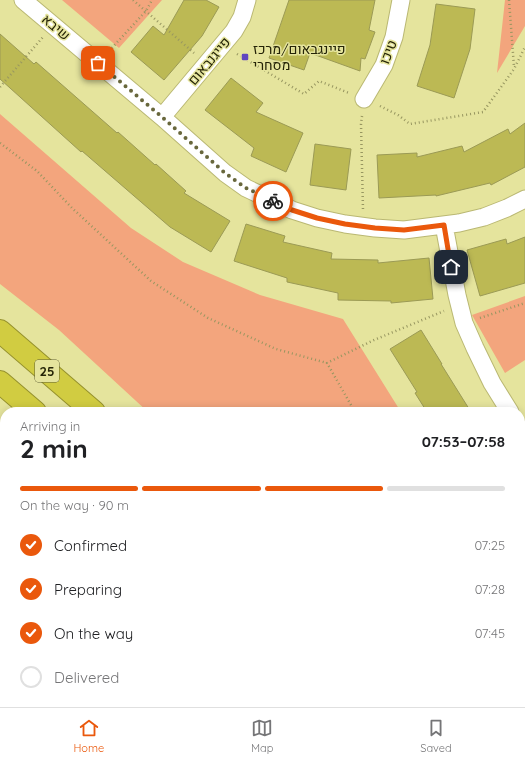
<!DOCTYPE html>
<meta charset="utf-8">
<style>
body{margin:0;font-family:Quicksand,Heebo,sans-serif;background:#f2f2f2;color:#202124;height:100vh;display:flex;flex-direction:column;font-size:15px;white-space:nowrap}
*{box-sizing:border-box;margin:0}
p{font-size:13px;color:#757577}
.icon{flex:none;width:22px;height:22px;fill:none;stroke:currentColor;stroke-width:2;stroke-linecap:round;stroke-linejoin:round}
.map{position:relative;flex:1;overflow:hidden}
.sheet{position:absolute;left:0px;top:407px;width:525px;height:300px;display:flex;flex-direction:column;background:#fff;border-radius:16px 16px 0 0;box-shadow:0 2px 10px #0003}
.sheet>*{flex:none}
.pin{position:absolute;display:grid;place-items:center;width:34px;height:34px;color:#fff;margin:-17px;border-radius:8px;box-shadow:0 2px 6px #0006}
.courier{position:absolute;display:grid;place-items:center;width:40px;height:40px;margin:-20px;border:3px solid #ea580c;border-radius:50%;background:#fff;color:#222;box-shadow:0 1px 5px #0007}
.overview em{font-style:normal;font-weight:800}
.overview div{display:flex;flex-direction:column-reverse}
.overview{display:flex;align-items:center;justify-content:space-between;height:68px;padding:0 20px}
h1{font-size:26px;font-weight:800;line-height:30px}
.bar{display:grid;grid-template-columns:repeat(4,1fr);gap:6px 4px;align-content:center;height:48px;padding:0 20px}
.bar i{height:5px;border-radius:3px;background:#e0e0e0}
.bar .on{background:#ea580c}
.bar p{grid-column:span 4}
ol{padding:0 20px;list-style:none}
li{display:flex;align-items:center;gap:12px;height:44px}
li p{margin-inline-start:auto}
li .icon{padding:4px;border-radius:50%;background:#ea580c;color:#fff;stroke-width:4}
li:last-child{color:#757577}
li i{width:22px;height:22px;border:2px solid #e0e0e0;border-radius:50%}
.menu{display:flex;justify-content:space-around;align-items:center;height:56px;border-top:1px solid #e0e0e0;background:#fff;font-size:11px;color:#757577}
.menu a{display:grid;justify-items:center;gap:2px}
.menu .on{color:#ea580c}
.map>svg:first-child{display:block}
</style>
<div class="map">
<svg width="525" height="707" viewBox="0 0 525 707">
<rect width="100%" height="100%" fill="#e5e49d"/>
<!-- green -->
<path fill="#f3a57d" d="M 62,0 L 162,0 L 119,48 Z
M 505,0 L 525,0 L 525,26 L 497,73 Z
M 0,114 L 131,228 L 183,262 L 260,295 L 343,319 L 401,412 L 148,412 L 59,330 L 0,284 Z
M 525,296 L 525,360 L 505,373 L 472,315 Z
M 0,453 L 5,457 L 5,546 L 0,541 Z
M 520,605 L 525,613 L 525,707 L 421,707 L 417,702 L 520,702 Z
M 183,702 L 247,702 L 251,707 L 189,707 Z"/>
<!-- building -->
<path fill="#bcb954" stroke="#9b9a55" d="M 184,0 L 206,0 L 219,7 L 202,36 L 164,80 L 131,52 L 153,26 L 164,35 Z
M 289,0 L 375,0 L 369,30 L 375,32 L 365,59 L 361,58 L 360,71 L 310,53 L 304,70 L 269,58 Z
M 436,4 L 475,9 L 470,49 L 454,98 L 417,86 L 430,45 Z
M 0,34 L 34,64 L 36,62 L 117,133 L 118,132 L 155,165 L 156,164 L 186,191 L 184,193 L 230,221 L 211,252 L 170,227 L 82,151 L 81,152 L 0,79 Z
M 231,78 L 263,103 L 256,112 L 303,133 L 286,172 L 251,156 L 254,148 L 205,110 Z
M 525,123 L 525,167 L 491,185 L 490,183 L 436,196 L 436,195 L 379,198 L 377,155 L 417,153 L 417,157 L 462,146 L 464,152 L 508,129 L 510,134 Z
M 315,144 L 351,149 L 346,190 L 310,185 Z
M 246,224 L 285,236 L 283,242 L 332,253 L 331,259 L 378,260 L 378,263 L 429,258 L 433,299 L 391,303 L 391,301 L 338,300 L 338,293 L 287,282 L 287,278 L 234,261 Z
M 525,237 L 525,283 L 480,296 L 467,250 L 506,239 L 507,244 Z
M 421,330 L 442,364 L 441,364 L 471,412 L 427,412 L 415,393 L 417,392 L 390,349 Z"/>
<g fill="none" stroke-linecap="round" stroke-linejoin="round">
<!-- minor casing -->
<g stroke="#bab873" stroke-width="19">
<path id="minor" d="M 23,0 L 162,117 L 225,173 L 246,188 L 292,210 L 317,218 L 345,224 L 375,228 L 404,230 L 459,223 L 484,217 L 507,208 L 525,199
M 364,99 L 384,65 L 394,37 L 401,0
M 162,117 L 234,31 L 242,17 L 247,0
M 444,225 L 457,295 L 464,323 L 475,348 L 492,383 L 510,412
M 520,428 L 525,436
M 80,707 L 84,702"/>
</g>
<!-- highway casing -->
<g stroke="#95912d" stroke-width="24">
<path id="highway" d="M 0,331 L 94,412
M 0,382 L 35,412
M 311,702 L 315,707
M 374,702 L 378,707"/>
</g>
<!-- path -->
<path stroke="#979660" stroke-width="2.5" stroke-dasharray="1 3" stroke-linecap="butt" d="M 133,0 L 194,53
M 509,0 L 514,67
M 109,51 L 146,11 L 152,0
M 237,54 L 304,94 L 319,81 L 349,93
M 0,87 L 43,37
M 380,106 L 398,115 L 410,124 L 483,112 L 514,69 L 525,47
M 362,116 L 361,124 L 363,210
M 0,143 L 37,171 L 72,208 L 151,281 L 208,318 L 276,349 L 327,363
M 480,318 L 525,303
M 355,412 L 327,363 L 374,340 L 444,311
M 468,702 L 468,707"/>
<!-- minor -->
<use href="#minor" stroke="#fff" stroke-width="17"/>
<!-- highway -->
<use href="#highway" stroke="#d1cc41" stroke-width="22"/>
</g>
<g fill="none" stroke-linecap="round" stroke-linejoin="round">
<!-- done -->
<path stroke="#68673c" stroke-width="4" stroke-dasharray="0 7.2" d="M 98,63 L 162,117 L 225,173 L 246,188 L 273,201"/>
<!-- route -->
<path stroke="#ea580c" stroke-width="5" d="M 273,201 L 292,210 L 317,218 L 345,224 L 375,228 L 404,230 L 444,225 L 451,267"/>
</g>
<!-- markers -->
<rect fill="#6046bf" stroke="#e5e49d" stroke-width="1.5" x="241" y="53" width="8" height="8" rx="2"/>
<g text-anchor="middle" stroke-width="3" stroke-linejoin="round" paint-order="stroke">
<!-- shield labels -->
<rect fill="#e5e49d" stroke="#5f5e34" stroke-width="1" x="35" y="360" width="24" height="22" rx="3"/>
<g font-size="13" font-weight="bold" fill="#252407">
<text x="47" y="376">25</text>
</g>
<!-- street labels -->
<g font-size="14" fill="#252407" stroke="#e5e49d">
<text transform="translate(56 27) rotate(40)" y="5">שיבא</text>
<text transform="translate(388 52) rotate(-69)" y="5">טיכו</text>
<text transform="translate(209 61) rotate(-50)" y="5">פייגנבאום</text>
</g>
<!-- poi labels -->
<g font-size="14" fill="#252407" stroke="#e5e49d" text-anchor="start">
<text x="253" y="54">פיינגבאום/מרכז<tspan x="253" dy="16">מסחרי</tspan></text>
</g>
</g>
</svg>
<div class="pin" style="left:98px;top:63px;background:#ea580c"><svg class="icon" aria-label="bag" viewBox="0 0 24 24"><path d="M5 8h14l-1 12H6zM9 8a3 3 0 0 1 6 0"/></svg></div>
<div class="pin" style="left:451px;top:267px;background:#1f2937"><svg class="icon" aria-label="home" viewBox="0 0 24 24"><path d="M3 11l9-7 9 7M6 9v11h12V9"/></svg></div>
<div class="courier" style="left:273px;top:201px"><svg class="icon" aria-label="bike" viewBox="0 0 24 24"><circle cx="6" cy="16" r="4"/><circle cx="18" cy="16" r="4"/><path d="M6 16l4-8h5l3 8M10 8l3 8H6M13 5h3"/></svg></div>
<section class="sheet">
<div class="overview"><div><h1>2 min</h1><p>Arriving in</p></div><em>07:53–07:58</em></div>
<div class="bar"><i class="on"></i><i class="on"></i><i class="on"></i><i></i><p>On the way · 90 m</p></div>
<ol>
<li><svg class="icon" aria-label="check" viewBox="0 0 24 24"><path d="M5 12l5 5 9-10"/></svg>Confirmed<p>07:25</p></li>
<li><svg class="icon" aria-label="check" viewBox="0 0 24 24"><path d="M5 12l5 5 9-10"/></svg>Preparing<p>07:28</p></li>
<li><svg class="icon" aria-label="check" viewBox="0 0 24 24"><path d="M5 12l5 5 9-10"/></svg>On the way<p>07:45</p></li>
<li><i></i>Delivered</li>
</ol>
</section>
</div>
<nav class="menu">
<a class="on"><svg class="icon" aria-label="home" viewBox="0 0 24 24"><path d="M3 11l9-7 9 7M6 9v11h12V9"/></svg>Home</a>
<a><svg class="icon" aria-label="map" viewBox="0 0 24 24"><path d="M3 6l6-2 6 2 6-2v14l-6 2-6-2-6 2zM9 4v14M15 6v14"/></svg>Map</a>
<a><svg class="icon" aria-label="saved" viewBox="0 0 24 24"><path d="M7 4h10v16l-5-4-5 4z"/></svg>Saved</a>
</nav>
